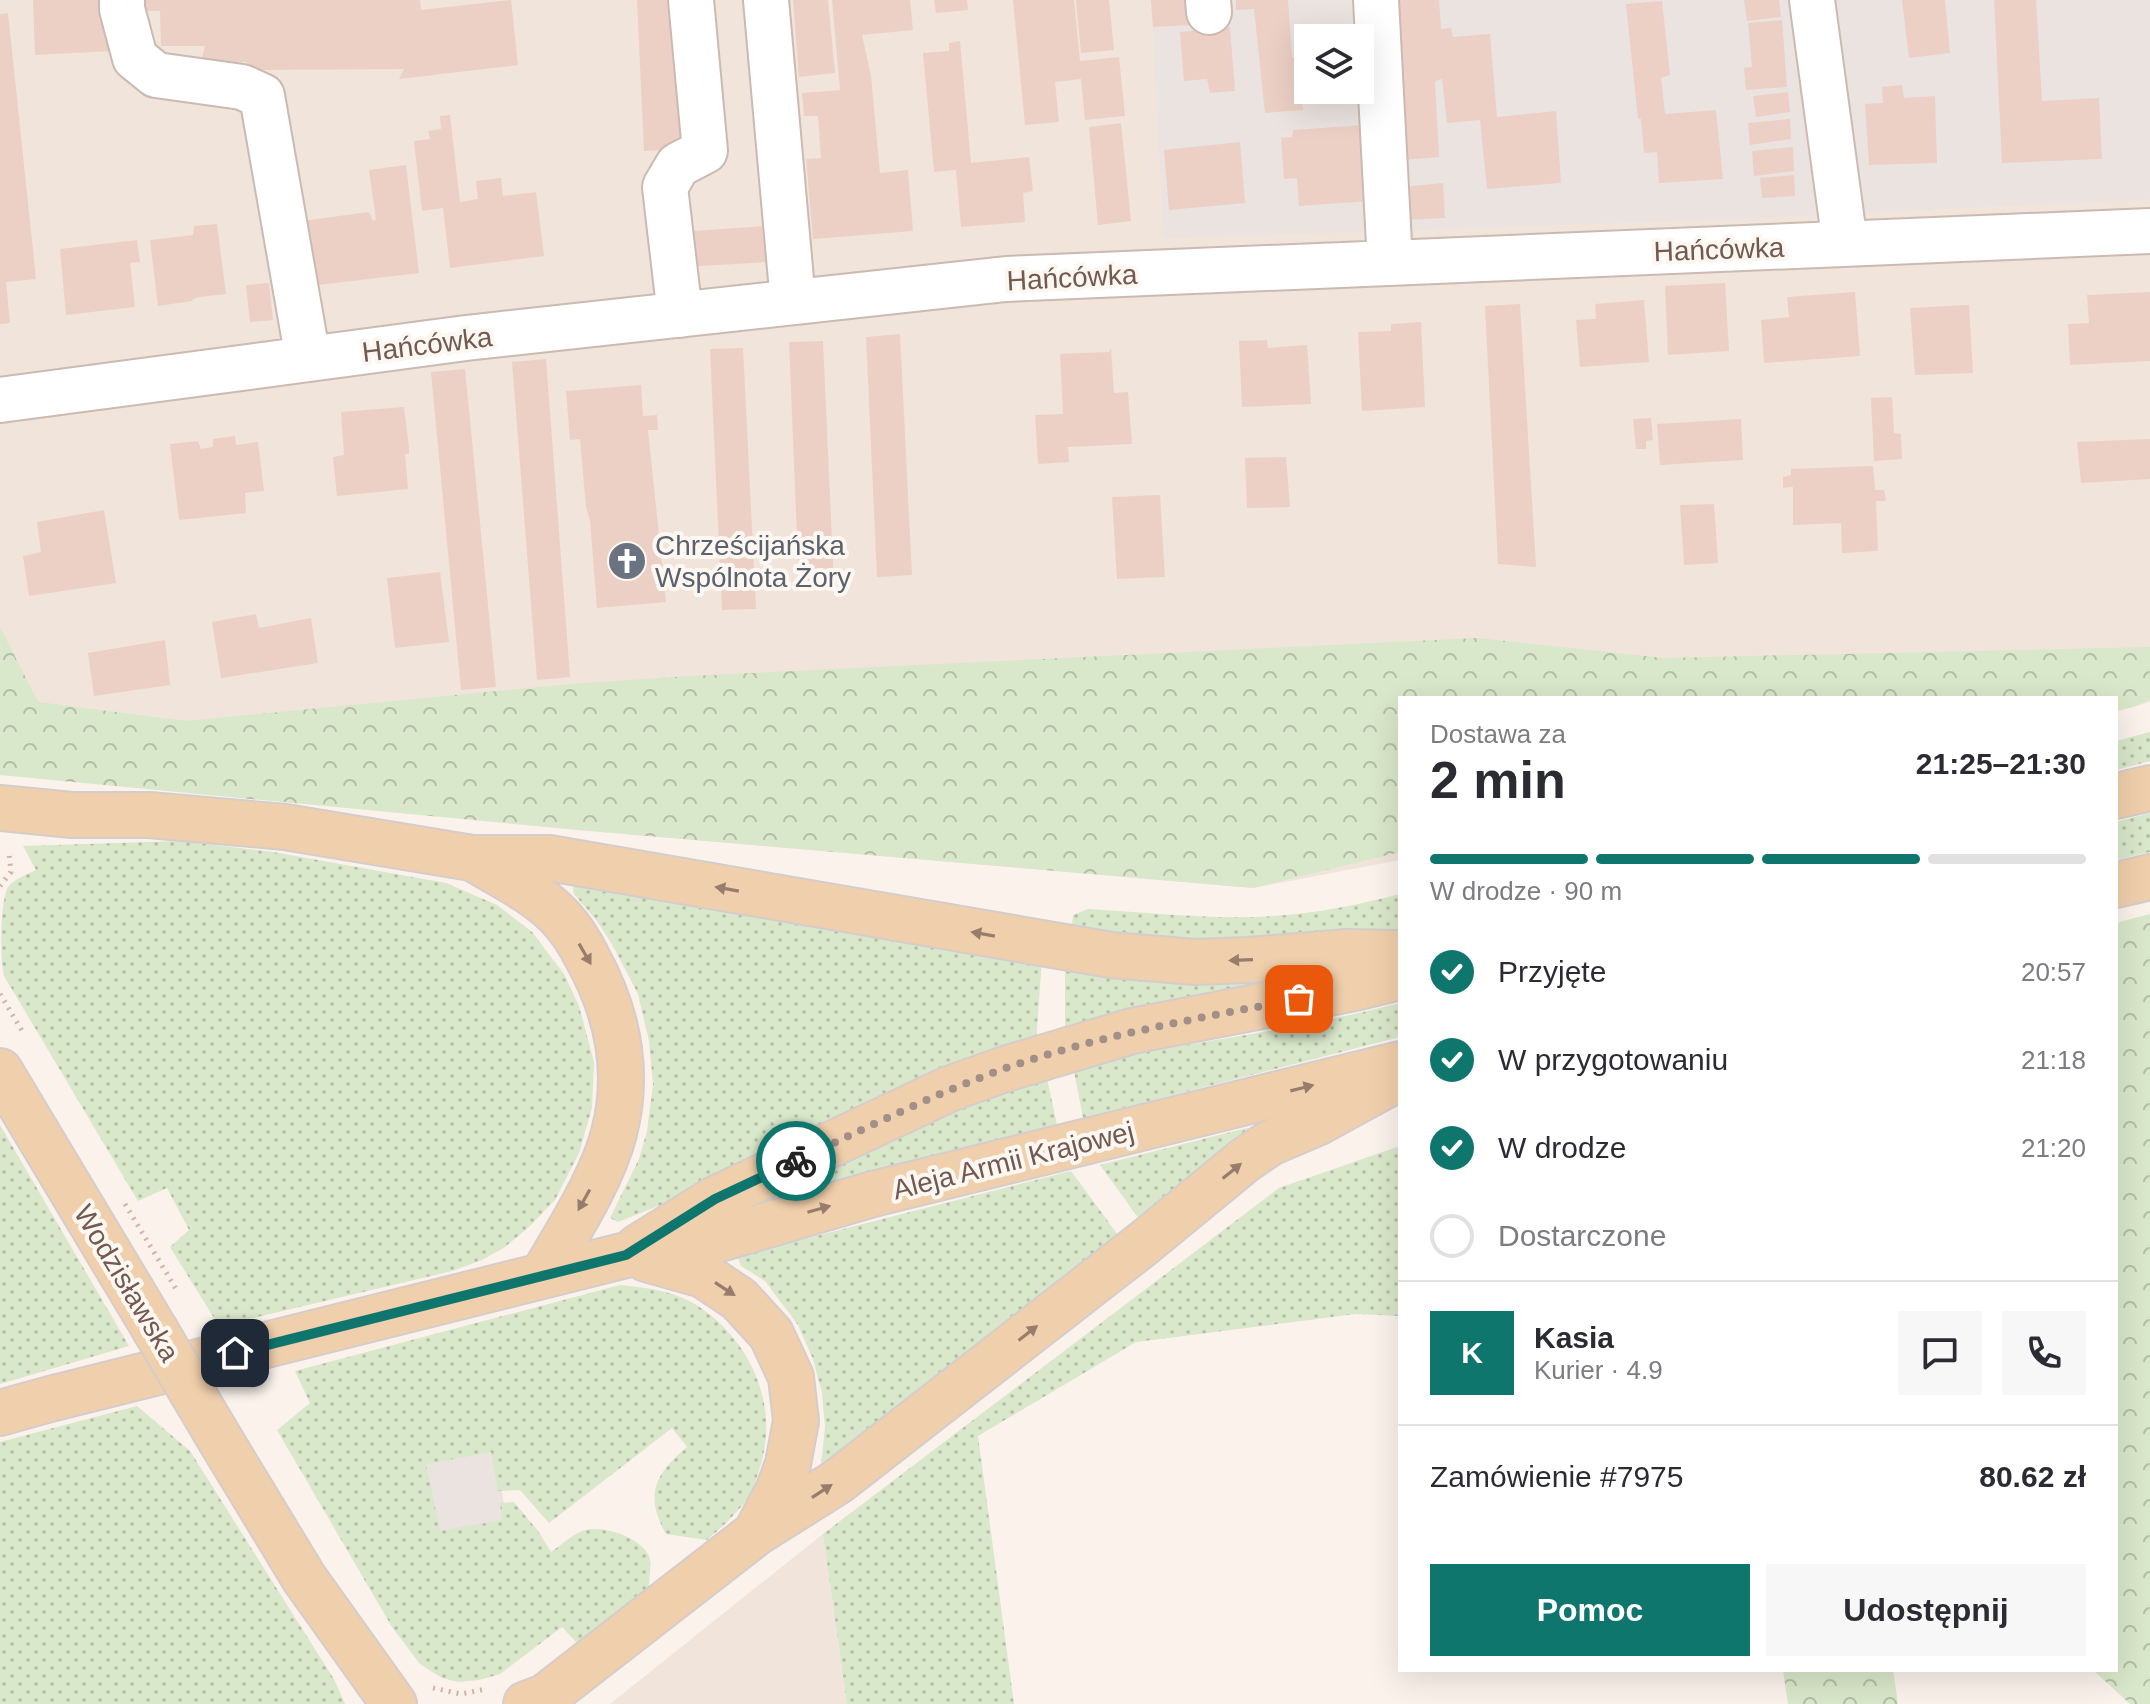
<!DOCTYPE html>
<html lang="pl">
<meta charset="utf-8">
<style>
body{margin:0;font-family:Arial,sans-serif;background:#f7f7f7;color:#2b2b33;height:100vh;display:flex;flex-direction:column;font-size:30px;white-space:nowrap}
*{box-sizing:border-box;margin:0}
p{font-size:26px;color:#7c7c81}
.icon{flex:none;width:44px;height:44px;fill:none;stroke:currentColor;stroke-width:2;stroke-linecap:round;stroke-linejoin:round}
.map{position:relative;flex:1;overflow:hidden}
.panel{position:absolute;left:1398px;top:696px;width:720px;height:976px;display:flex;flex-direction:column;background:#fff;border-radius:0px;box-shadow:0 8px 32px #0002}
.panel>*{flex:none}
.tools{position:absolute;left:1294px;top:24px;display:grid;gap:16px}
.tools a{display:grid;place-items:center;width:80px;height:80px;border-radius:0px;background:#fff;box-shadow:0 8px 32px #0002;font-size:40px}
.pin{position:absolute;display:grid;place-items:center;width:68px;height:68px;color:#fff;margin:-34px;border-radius:16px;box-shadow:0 4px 12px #0006}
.courier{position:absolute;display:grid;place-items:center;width:80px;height:80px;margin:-40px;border:6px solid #0f766e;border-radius:50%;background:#fff;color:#222;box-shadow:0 2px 10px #0007}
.overview em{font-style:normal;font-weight:600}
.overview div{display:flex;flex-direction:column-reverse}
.overview{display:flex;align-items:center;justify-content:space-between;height:136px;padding:0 32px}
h1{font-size:52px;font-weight:600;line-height:60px}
.bar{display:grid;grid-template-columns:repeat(4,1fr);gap:12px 8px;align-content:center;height:96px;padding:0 32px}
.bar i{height:10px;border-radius:6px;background:#e1e1e2}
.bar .on{background:#0f766e}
.bar p{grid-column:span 4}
.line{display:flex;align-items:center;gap:20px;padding:0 32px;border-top:2px solid #e1e1e2}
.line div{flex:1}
.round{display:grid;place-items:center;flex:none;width:84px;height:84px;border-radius:0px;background:#f7f7f7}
ol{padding:0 32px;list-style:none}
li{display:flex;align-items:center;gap:24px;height:88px}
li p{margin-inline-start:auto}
li .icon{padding:8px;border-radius:50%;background:#0f766e;color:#fff;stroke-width:4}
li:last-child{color:#7c7c81}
li i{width:44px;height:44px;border:4px solid #e1e1e2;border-radius:50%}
.primary-button{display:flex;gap:16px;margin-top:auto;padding:16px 32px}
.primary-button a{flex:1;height:92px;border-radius:0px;background:#0f766e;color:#fff;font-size:32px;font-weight:600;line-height:92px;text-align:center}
.primary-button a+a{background:#f7f7f7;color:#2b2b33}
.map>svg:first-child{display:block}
</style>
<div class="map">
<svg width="2150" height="1704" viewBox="0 0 2150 1704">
<defs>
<pattern id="grass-dots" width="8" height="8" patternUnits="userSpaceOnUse" patternTransform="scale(2)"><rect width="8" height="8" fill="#d9e7ca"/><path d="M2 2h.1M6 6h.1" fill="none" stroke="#b4bea6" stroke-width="1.8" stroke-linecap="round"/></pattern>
<pattern id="forest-crowns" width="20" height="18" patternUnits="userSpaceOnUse" patternTransform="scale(2)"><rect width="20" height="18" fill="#d9e7ca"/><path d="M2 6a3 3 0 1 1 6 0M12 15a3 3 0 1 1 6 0" fill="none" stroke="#b4bea6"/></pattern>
</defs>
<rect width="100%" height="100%" fill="#faf2eb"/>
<!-- residential -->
<path fill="#f1e4da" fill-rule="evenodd" d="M 0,0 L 2150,0 L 2150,702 L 2116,712 L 2116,698 L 1400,698 L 1400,860 L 1253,888 L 567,829 L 95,775 L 0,772 ZM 1308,38 L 1360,38 L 1360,90 L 1308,90 Z
M 823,1534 L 847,1704 L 610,1704 Z"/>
<!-- industrial -->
<path fill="#eae3e0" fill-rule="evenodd" d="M 1151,0 L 2150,0 L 2150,199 L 1736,219 L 1164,238 ZM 1308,38 L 1360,38 L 1360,90 L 1308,90 Z
M 495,1447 L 507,1524 L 436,1536 L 421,1461 Z"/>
<!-- grass -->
<path fill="url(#grass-dots)" d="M 2150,732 L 2150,761 L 2116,770 L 2116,741 Z
M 2150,813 L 2150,852 L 2116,860 L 2116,822 Z
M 180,841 L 273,852 L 446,883 L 497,905 L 532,932 L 564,974 L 579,1006 L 594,1062 L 592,1108 L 579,1153 L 555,1200 L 529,1227 L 505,1247 L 482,1260 L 452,1271 L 219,1326 L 170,1247 L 189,1230 L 167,1188 L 138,1201 L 4,976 C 0,958 0,902 8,887 C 14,879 28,874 36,870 L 23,846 Z
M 572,880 L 1042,959 L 1036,1042 L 796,1143 L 668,1202 L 618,1222 L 610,1218 L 639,1159 L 647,1131 L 653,1084 L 649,1041 L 638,994 L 613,946 L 597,921 L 574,894 Z
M 1400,894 L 1400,929 L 1326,943 L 1249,947 L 1071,936 L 1073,915 L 1088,909 C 1157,913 1228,922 1297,914 C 1332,910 1366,903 1400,894 Z
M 1065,962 L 1246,977 L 1247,987 L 1065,1033 Z
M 1400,1003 L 1400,1037 L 1083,1118 L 1073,1066 C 1182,1043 1292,1031 1400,1003 Z
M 1046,1074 L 1057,1125 L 809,1189 L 706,1234 L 704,1225 L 919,1124 Z
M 0,1125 L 129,1346 L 0,1384 Z
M 1247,1128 L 1253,1130 L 1142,1223 L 1100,1165 Z
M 1400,1146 L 1400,1316 L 1356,1314 L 1136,1342 L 978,1436 L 1014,1704 L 847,1704 L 823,1534 L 1279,1188 Z
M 1071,1171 L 1121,1239 L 827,1470 L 821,1465 L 825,1427 L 822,1393 L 813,1359 L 798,1325 L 765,1281 L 741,1266 L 737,1256 Z
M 620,1285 C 648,1288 677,1291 701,1308 C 754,1345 781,1411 758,1473 C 756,1481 753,1489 749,1496 C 738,1513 723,1526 707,1540 L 666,1534 C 644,1495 655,1474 687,1447 L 672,1428 L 549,1523 L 520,1490 L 498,1491 L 491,1452 L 426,1464 L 440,1531 L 502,1520 L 500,1503 L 514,1502 L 538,1531 L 551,1552 C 560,1546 572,1535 582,1531 C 602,1524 640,1537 649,1556 C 652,1565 649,1578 649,1588 L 577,1643 L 562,1627 L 500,1674 L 479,1680 L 458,1682 L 442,1678 L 420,1664 L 392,1627 L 277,1430 L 310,1403 L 295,1371 Z
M 137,1406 L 190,1451 L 335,1681 L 345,1704 L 0,1704 L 0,1442 Z"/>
<!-- forest -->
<path fill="url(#forest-crowns)" d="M 0,627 L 38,702 L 186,721 L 571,684 L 689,676 L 1477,638 L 1664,658 L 2150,647 L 2150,700 L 2132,707 L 2116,710 L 2116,698 L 1400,698 L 1400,852 L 1253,888 L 567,829 L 0,775 Z
M 2150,914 L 2150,1704 L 2130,1704 L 2093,1670 L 2116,1670 L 2116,923 Z
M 1783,1670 L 1893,1670 L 1898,1704 L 1788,1704 Z"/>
<!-- building -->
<path fill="#ecd0c5" d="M 33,0 L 111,0 L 113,51 L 35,55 Z
M 145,0 L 420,0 L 421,10 L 511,0 L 518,65 L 399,79 L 404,69 L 247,70 L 247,62 L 201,62 L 205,46 L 161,46 L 160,11 L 145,11 Z
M 637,0 L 674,0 L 681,149 L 644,151 Z
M 793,0 L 828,0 L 835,73 L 799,77 Z
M 832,0 L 910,0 L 913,30 L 862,35 L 871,76 L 880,173 L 908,170 L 913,231 L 813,239 L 806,159 L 821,158 L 818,116 L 804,116 L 802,93 L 840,90 Z
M 934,0 L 967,0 L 968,10 L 936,13 Z
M 1013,0 L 1074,0 L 1080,61 L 1119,57 L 1125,116 L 1085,120 L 1081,79 L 1055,82 L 1059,122 L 1025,125 Z
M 1076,0 L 1109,0 L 1114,50 L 1081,53 Z
M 1151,0 L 1190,0 L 1192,25 L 1153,27 Z
M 1236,0 L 1288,0 L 1292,58 L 1298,58 L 1303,110 L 1265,113 L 1254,9 L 1236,10 Z
M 1395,0 L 1439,0 L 1441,29 L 1451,28 L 1453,37 L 1490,34 L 1497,117 L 1556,111 L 1561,183 L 1487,189 L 1480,120 L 1447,123 L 1442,79 L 1435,81 L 1439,157 L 1405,160 Z
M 1744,0 L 1779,0 L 1781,17 L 1747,21 Z
M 1902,0 L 1945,0 L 1950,53 L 1909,58 Z
M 1994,0 L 2036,0 L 2042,101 L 2099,98 L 2102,159 L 2002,163 Z
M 1662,1 L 1670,75 L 1661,78 L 1665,114 L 1716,110 L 1723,179 L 1659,183 L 1657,152 L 1644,153 L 1641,119 L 1638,119 L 1626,4 Z
M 8,13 L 36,279 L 6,282 L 10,323 L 0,324 L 0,14 Z
M 1782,20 L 1787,87 L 1746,90 L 1744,68 L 1752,67 L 1748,23 Z
M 1230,27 L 1235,91 L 1210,93 L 1207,79 L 1184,81 L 1180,32 Z
M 960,41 L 971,163 L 1029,157 L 1033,191 L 1023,193 L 1025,222 L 961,227 L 956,170 L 934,172 L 923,53 L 949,51 L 949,43 Z
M 1902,85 L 1904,98 L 1935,96 L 1937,163 L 1869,165 L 1865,104 L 1883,103 L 1882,87 Z
M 1788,92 L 1790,112 L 1756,117 L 1753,96 Z
M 450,115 L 460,202 L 478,199 L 476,181 L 501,178 L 503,196 L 536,192 L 544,256 L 450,268 L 443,208 L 422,211 L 414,141 L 430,139 L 428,131 L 441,129 L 440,116 Z
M 1790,119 L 1791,139 L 1750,145 L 1748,123 Z
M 1121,123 L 1131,221 L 1098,225 L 1089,127 Z
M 1364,125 L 1370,201 L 1299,206 L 1297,178 L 1284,179 L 1281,138 L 1292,137 L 1293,130 Z
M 1240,142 L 1245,203 L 1169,210 L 1164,150 Z
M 1793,147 L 1794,171 L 1754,176 L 1752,151 Z
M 406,165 L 419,273 L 310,286 L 302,221 L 369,212 L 373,221 L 376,220 L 369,170 Z
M 1794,175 L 1795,196 L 1762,198 L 1760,178 Z
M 1443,183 L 1445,218 L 1403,220 L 1402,187 Z
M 217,224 L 226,294 L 199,297 L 193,299 L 192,301 L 158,306 L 150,240 L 193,235 L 194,226 Z
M 764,226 L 767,262 L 684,267 L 681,232 Z
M 137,240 L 140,262 L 130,263 L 135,307 L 66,315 L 60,249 Z
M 269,283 L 273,320 L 250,322 L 246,285 Z
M 1725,283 L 1729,351 L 1668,355 L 1665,286 Z
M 1855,292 L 1860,356 L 1764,363 L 1761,320 L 1789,317 L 1787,297 Z
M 2150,292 L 2150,361 L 2070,365 L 2068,324 L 2089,323 L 2087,295 Z
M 1644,300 L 1649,362 L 1580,367 L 1576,320 L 1596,319 L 1595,304 Z
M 1520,304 L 1536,567 L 1498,564 L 1485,306 Z
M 1969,305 L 1973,373 L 1915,375 L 1910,308 Z
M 1421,322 L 1425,407 L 1362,411 L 1358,332 L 1391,331 L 1391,324 Z
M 900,334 L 912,575 L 877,577 L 866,337 Z
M 1267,340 L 1268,348 L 1307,345 L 1311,404 L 1242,407 L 1239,341 Z
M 823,341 L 834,584 L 799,585 L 789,342 Z
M 743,348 L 756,609 L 722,610 L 710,349 Z
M 1111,348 L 1114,393 L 1128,392 L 1132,444 L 1068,447 L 1069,462 L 1038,464 L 1035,415 L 1063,414 L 1060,354 L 1109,352 Z
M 546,359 L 570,677 L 537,680 L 512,362 Z
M 465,369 L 496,687 L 461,690 L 431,372 Z
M 641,385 L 643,416 L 657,415 L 658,430 L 648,430 L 666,602 L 597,608 L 590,520 L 586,507 L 580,439 L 570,440 L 566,391 Z
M 1892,397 L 1894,433 L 1901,434 L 1902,459 L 1874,461 L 1871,398 Z
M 404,407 L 409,447 L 409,454 L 405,454 L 408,489 L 337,496 L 333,457 L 344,455 L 341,412 Z
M 1651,418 L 1653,440 L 1646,441 L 1646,449 L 1636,449 L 1633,419 Z
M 1741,419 L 1743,460 L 1660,465 L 1657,424 Z
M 235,436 L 236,445 L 258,442 L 264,491 L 245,493 L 246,513 L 179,520 L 170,444 L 198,441 L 201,449 L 213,447 L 213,439 Z
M 2150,439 L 2150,479 L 2081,483 L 2077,442 Z
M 1286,457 L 1290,507 L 1247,508 L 1245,458 Z
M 1873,466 L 1875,490 L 1884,490 L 1886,501 L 1876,501 L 1878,551 L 1842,553 L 1841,523 L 1793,525 L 1793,487 L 1783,488 L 1783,477 L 1791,475 L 1791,469 Z
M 1160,495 L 1165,577 L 1117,579 L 1112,497 Z
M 1714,504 L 1718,563 L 1684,565 L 1680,505 Z
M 104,510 L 116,583 L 29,596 L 23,556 L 41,552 L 37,522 Z
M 440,572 L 449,642 L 395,648 L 387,578 Z
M 256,614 L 259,628 L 311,618 L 318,663 L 221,678 L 212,622 Z
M 165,640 L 170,685 L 94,696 L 88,653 Z"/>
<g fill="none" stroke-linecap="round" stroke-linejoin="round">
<!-- minor casing -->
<g stroke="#cbbab1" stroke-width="48">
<path id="minor" d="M 122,0 L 122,9 L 135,58 L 156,75 L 242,87 L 262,96 L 308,359
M 766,0 L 793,302
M 1208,0 L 1209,12
M 1376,0 L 1390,263
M 1812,0 L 1845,244
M 680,315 L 665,187 L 678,165 L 705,151 L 691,0
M 0,400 L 466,338 L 1006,279 L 2150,231"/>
</g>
<!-- major casing -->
<g stroke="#d5cdcb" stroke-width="48">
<path id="major" d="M 2116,796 L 2150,788
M 0,808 L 72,815 L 149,815 L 285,827 L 472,858 L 549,858 L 1111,955 L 1195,962 L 1248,960 L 1347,952 L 1400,953
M 474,859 C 504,877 536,892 560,917 C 571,929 580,943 587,957 C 618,1013 630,1071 614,1133 C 602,1180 567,1233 543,1275
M 2116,885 L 2150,877
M 0,1071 L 154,1328
M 638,1247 L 715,1199 L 949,1089 L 1005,1069 L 1132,1031 L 1355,988 L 1400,977
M 646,1259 L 703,1275 L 739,1299 L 771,1334 L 791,1377 L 796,1421 L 788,1464 L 778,1491 L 756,1533
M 0,1413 L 50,1399 L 626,1255 L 699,1245 L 873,1194 L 1400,1064
M 221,1441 L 304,1578 L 394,1704
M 526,1704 L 545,1697 L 756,1533 L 837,1482 L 1144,1243 L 1245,1160 L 1270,1143 L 1317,1123 L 1392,1082"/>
</g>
<!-- path -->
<path stroke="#d1b4a8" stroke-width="5" stroke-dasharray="2 6" stroke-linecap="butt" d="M 0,886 L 11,872 L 9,853
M 0,994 L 24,1034
M 433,1688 L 461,1694 L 486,1689"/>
<!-- minor -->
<use href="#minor" stroke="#fff" stroke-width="44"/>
<!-- major -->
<use href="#major" stroke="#f0cfac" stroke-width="44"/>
<!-- major-bridge casing -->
<g stroke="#d5cdcb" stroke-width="48" stroke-linecap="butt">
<path id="major-bridge" d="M 154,1328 L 221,1441"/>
</g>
<!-- path-bridge -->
<path stroke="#d1b4a8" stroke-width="5" stroke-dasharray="2 6" stroke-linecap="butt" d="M 125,1204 L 176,1289"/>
<!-- major-bridge -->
<use href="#major-bridge" stroke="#f0cfac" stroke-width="44"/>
</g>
<!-- one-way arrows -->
<defs><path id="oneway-solid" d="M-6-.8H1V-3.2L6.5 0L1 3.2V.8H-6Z" transform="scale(2)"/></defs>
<g fill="#987c6c">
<use href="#oneway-solid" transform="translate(727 889) rotate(-170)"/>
<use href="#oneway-solid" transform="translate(983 934) rotate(-170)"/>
<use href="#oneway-solid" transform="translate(585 954) rotate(60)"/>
<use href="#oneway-solid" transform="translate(1241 960) rotate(178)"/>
<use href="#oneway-solid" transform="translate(1302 1088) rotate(-14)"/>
<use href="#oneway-solid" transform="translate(1232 1171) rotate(-39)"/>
<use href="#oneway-solid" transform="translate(584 1200) rotate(119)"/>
<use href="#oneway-solid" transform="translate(819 1209) rotate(-16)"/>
<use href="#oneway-solid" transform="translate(725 1289) rotate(33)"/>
<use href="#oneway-solid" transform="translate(1028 1333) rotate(-38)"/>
<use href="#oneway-solid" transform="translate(822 1491) rotate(-33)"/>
</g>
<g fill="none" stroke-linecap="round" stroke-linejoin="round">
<!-- done -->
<path stroke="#a28f87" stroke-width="8" stroke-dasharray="0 14.4" d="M 796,1161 C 864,1129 932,1095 1003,1069 C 1100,1035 1199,1018 1299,999"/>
<!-- route -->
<path stroke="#0f766e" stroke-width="10" d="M 235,1353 L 626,1255 L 715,1199 L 796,1161"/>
</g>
<!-- icons -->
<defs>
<g id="church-disc" transform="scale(2)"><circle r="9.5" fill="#6b7280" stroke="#fdf7f1"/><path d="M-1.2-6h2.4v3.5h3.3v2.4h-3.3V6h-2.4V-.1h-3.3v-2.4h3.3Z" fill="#fff"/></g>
</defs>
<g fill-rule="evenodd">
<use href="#church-disc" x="627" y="561"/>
</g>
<g text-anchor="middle" stroke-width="8" stroke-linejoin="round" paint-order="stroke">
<!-- street labels -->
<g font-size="28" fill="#725951" stroke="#fdf7f1">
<text transform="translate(1719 249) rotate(-2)" y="10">Hańcówka</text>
<text transform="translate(1072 277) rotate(-3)" y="10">Hańcówka</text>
<text transform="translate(427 344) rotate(-7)" y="10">Hańcówka</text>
<text transform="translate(1013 1160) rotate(-14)" y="10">Aleja Armii Krajowej</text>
<text transform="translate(127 1283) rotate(59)" y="10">Wodzisławska</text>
</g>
<!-- worship labels -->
<g font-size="28" fill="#5b616d" stroke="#fdf7f1" text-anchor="start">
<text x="655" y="555">Chrześcijańska<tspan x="655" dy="32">Wspólnota Żory</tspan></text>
</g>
</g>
</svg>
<div class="tools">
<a><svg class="icon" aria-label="layers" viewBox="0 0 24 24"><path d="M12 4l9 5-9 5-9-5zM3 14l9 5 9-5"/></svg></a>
</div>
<div class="pin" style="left:1299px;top:999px;background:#ea580c"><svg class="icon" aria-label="bag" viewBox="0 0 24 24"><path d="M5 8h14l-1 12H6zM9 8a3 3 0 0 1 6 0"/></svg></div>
<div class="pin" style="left:235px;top:1353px;background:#1f2937"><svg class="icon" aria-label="home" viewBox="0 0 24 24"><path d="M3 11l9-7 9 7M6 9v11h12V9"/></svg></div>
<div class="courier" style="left:796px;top:1161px"><svg class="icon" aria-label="bike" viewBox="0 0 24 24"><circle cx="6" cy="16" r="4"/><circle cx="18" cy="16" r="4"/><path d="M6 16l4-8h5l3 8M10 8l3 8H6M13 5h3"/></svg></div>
<section class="panel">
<div class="overview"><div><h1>2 min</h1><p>Dostawa za</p></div><em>21:25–21:30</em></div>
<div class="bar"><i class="on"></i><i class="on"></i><i class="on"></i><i></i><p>W drodze · 90 m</p></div>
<ol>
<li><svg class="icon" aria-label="check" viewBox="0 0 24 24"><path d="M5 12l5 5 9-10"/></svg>Przyjęte<p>20:57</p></li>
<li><svg class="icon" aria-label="check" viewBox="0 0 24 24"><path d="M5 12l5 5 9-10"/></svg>W przygotowaniu<p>21:18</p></li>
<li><svg class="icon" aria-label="check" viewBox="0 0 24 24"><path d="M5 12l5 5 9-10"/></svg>W drodze<p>21:20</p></li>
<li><i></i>Dostarczone</li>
</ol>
<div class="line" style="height:144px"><b class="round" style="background:#0f766e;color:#fff">K</b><div><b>Kasia</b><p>Kurier · 4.9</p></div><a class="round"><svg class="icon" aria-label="chat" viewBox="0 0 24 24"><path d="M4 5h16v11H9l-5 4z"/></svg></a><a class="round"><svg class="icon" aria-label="phone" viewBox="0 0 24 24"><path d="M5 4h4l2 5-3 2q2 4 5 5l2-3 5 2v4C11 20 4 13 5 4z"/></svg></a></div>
<div class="line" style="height:104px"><div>Zamówienie #7975</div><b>80.62 zł</b></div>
<div class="primary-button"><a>Pomoc</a><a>Udostępnij</a></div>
</section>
</div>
